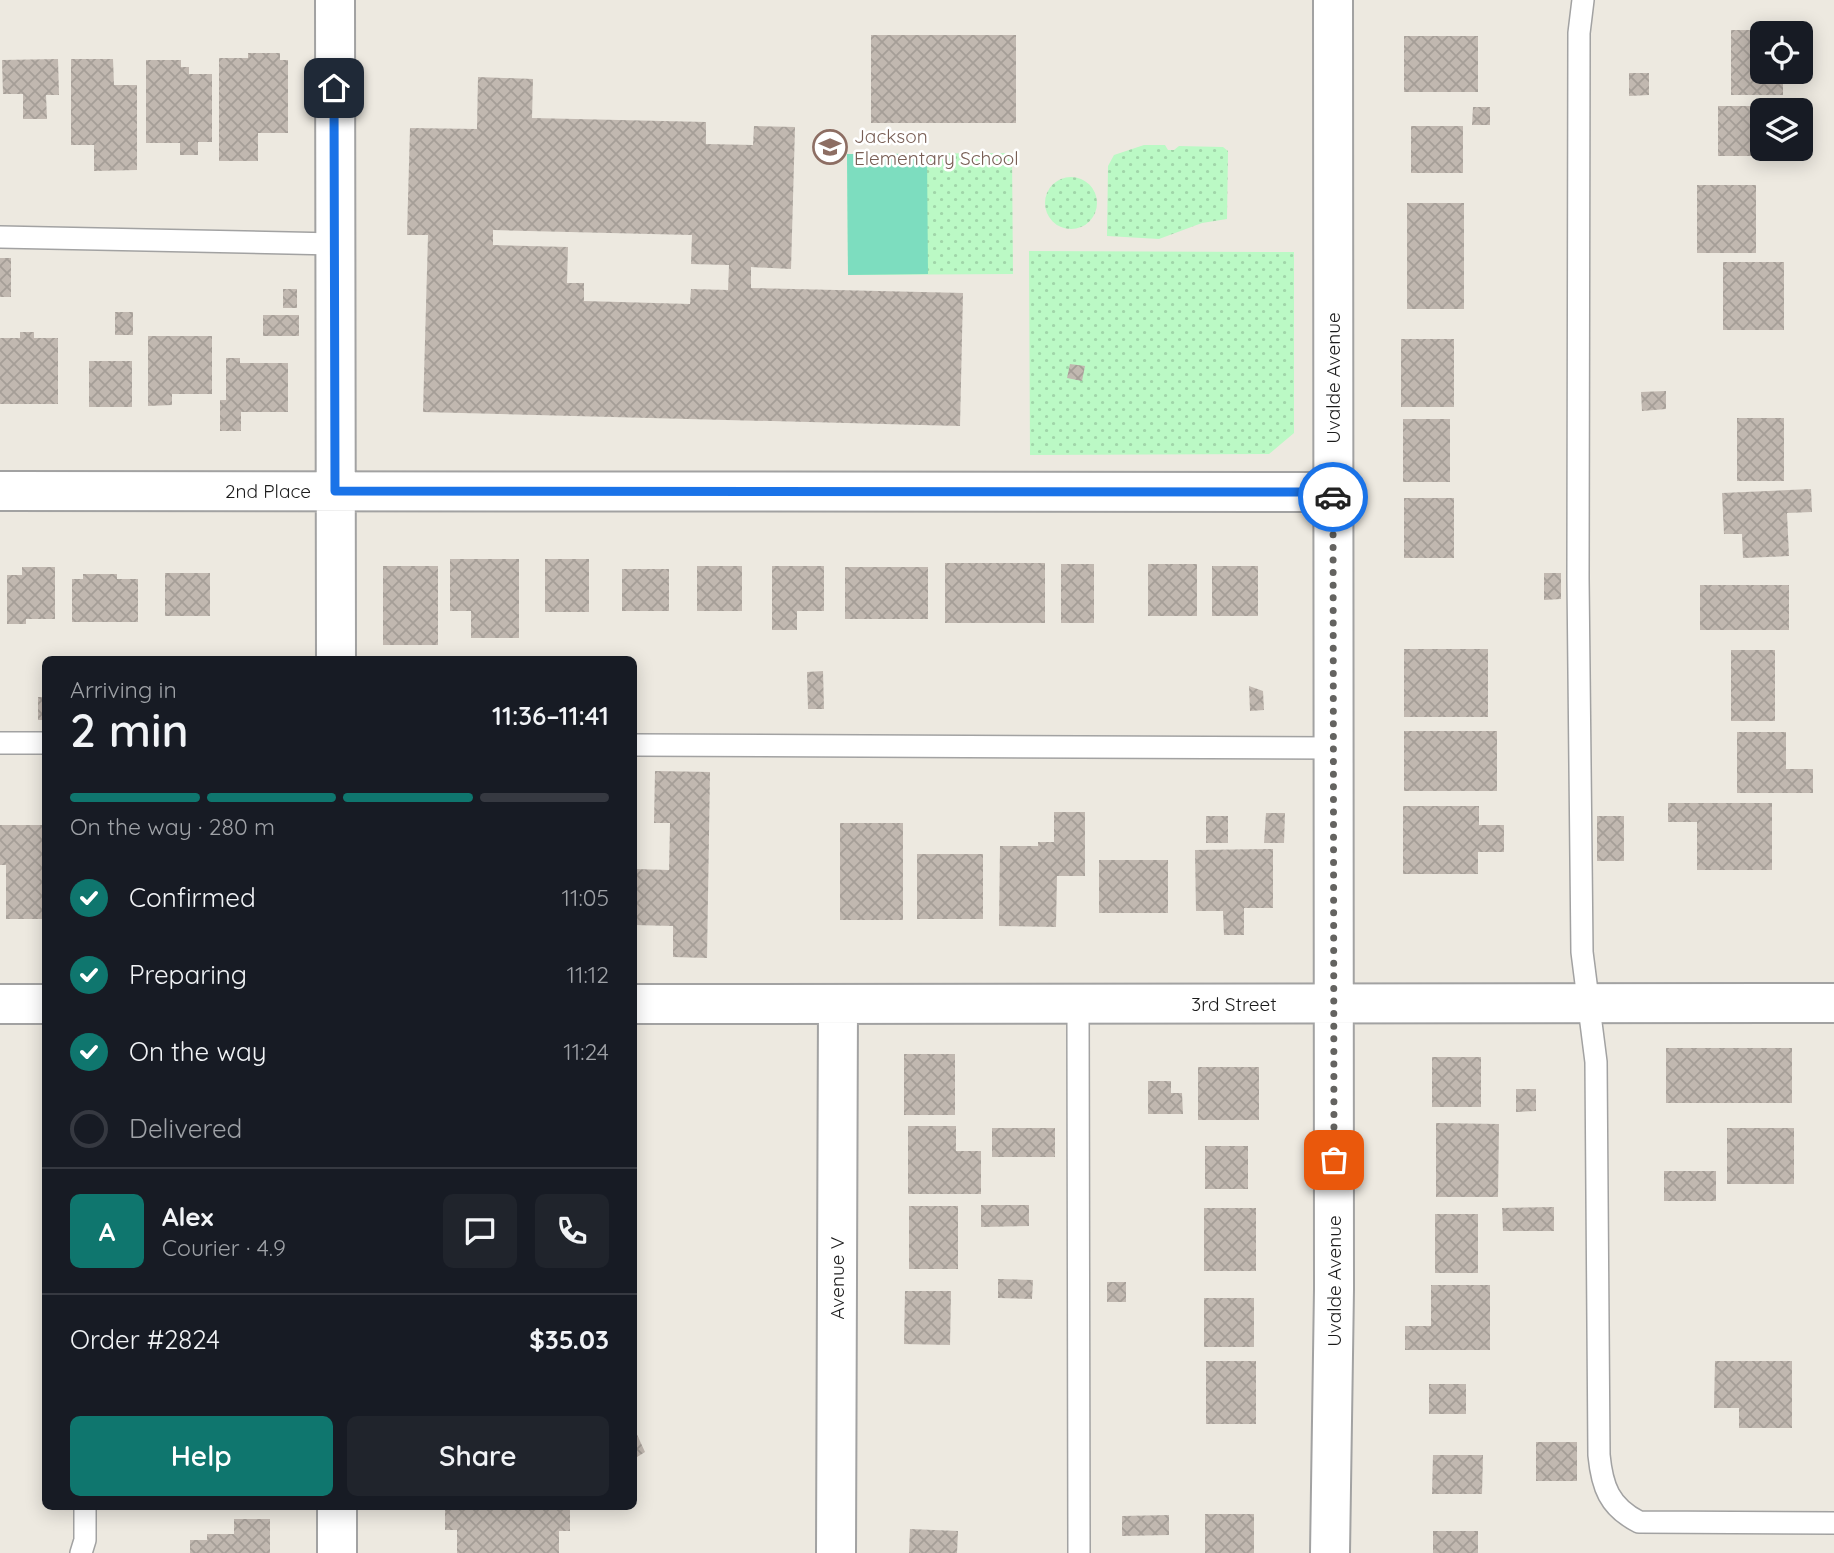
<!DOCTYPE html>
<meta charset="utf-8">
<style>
body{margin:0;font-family:Quicksand,sans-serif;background:#20242c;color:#f1f3f6;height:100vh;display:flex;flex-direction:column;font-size:26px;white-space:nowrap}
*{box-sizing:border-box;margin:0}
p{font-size:23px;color:#9ea1a6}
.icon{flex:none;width:38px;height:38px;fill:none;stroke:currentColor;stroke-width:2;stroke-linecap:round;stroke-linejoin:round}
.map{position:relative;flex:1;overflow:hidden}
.drawer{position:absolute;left:42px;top:656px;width:595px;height:854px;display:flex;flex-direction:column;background:#171b24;border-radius:10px;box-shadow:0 4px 18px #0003}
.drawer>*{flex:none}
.fabs{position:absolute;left:1750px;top:21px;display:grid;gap:14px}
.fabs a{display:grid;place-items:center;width:63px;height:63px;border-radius:10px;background:#171b24;box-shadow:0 4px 18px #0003;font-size:35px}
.pin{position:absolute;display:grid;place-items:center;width:60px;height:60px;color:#fff;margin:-30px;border-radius:14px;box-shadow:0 4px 10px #0006}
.courier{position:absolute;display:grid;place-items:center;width:70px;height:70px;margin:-35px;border:5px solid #1a73e8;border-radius:50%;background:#fff;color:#222;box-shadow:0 2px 9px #0007}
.head em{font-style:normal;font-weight:600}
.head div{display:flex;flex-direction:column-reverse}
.head{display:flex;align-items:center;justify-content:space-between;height:119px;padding:0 28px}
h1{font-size:46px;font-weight:600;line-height:52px}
.bar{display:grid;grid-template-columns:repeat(4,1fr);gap:10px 7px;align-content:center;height:84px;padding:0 28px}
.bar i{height:9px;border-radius:5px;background:#363941}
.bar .on{background:#0f766e}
.bar p{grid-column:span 4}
.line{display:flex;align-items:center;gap:18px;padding:0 28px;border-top:2px solid #363941}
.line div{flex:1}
.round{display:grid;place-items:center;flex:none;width:74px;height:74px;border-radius:10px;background:#20242c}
ol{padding:0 28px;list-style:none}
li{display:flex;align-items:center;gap:21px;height:77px}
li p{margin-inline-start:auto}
li .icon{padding:7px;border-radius:50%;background:#0f766e;color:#fff;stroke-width:4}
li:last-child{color:#9ea1a6}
li i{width:38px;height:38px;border:4px solid #363941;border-radius:50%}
.button{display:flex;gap:14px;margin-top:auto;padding:14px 28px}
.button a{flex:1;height:80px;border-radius:10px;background:#0f766e;color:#fff;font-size:28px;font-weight:600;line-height:80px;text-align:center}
.button a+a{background:#20242c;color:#f1f3f6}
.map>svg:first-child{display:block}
</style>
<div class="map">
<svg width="1834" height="1553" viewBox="0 0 1834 1553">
<defs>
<pattern id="park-dots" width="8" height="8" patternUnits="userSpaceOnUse" patternTransform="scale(1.75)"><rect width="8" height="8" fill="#bbf9c5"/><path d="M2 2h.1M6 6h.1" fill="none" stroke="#a0d5a9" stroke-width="1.8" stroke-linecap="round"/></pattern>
<pattern id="building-cross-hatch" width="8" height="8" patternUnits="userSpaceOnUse" patternTransform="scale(1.75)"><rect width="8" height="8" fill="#c1b8b0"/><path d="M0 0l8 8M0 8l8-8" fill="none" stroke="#a59e97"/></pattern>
</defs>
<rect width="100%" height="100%" fill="#ede9e0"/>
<!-- park -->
<path fill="url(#park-dots)" d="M 1144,145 L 1165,145 L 1168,150 L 1174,150 L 1179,146 L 1223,147 L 1228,151 L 1227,219 L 1202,223 L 1159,239 L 1107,236 L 1108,166 L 1114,155 Z
M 1012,153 L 1013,274 L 848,275 L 847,154 Z
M1045 203a26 26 0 1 1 52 0a26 26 0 1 1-52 0Z
M 1029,251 L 1294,252 L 1294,433 L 1269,454 L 1030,455 Z"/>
<!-- pitch -->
<path fill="#7dddbf" d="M 847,154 L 927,154 L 928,274 L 848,275 Z"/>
<!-- building -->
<path fill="url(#building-cross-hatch)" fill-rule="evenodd" d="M 1731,30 L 1783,30 L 1783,33 L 1762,33 L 1762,72 L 1783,72 L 1783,95 L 1731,95 Z
M 871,35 L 1016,35 L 1016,123 L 871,123 Z
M 1404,36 L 1478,36 L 1478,92 L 1404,92 Z
M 248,53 L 280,53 L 280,60 L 288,60 L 288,133 L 258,133 L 258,161 L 219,161 L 219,58 L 248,58 Z
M 58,59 L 59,95 L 46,95 L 47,119 L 23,119 L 23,94 L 3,94 L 2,60 Z
M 71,59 L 113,59 L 114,85 L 137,85 L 137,170 L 94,171 L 94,145 L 71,145 Z
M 146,60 L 181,60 L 181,67 L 189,67 L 189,74 L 212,74 L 212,142 L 198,142 L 198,155 L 180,155 L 180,143 L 146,143 Z
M 1629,73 L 1649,73 L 1649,95 L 1629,96 Z
M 478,77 L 533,79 L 532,118 L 706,122 L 706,144 L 753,145 L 754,126 L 795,127 L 791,269 L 751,267 L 751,288 L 963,293 L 960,426 L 423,412 L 428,235 L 407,235 L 410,128 L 477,129 ZM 493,230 L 692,235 L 691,264 L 729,265 L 728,290 L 691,289 L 690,304 L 584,301 L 584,283 L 567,283 L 568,247 L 493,245 Z
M 1718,106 L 1766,106 L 1766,110 L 1762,110 L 1762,149 L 1766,149 L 1766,156 L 1718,156 Z
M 1473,107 L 1490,107 L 1490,125 L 1472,125 Z
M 1411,126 L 1463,126 L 1463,173 L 1411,173 Z
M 1697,185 L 1756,185 L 1756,253 L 1697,253 Z
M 1407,203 L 1464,203 L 1464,309 L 1407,309 Z
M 0,258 L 11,258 L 11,297 L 0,297 Z
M 1723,262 L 1784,262 L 1784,330 L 1723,330 Z
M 283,289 L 297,289 L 297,308 L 283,308 Z
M 115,312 L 133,312 L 133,335 L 115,335 Z
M 263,315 L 299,315 L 299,336 L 263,336 Z
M 20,332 L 34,332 L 34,338 L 58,338 L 58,404 L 0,404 L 0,338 L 20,338 Z
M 148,336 L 212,336 L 212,394 L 172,394 L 172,405 L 148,406 Z
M 1401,339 L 1454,339 L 1454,407 L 1401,407 Z
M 226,358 L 240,358 L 240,363 L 288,363 L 288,412 L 241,412 L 241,431 L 220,431 L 220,400 L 226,400 Z
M 89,361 L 132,361 L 132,407 L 89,407 Z
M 1070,364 L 1085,366 L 1082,381 L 1067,378 Z
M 1666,391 L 1666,409 L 1642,411 L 1641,392 Z
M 1737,418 L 1784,418 L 1784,481 L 1737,481 Z
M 1403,419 L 1450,419 L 1450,482 L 1403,482 Z
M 1811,489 L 1812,512 L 1787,513 L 1789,556 L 1743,558 L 1742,534 L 1724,534 L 1722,493 Z
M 1404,498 L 1454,498 L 1454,558 L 1404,558 Z
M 450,559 L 519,559 L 519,638 L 471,638 L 471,611 L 450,611 Z
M 545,559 L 589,559 L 589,612 L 545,612 Z
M 945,563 L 1045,563 L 1045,623 L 945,623 Z
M 1061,564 L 1094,564 L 1094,623 L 1061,623 Z
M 1148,564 L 1197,564 L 1197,616 L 1148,616 Z
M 383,566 L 438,566 L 438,645 L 383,645 Z
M 697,566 L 742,566 L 742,611 L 697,611 Z
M 772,566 L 824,566 L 824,611 L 797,611 L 797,630 L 772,630 Z
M 1212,566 L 1258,566 L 1258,616 L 1212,616 Z
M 22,567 L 55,567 L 55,619 L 26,619 L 26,624 L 7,624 L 7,575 L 22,575 Z
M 845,567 L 928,567 L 928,619 L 845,619 Z
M 622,569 L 669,569 L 669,611 L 622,611 Z
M 165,573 L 210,573 L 210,616 L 165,616 Z
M 1544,573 L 1561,573 L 1561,599 L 1544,600 Z
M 83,574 L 117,574 L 117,579 L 138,579 L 138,622 L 72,622 L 72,579 L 83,579 Z
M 1700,585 L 1789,585 L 1789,630 L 1700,630 Z
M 1404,649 L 1488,649 L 1488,717 L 1404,717 Z
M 1731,650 L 1775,650 L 1775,721 L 1731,721 Z
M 823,671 L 824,709 L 808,709 L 807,672 Z
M 1249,686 L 1263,691 L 1264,710 L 1250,711 Z
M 38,697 L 46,697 L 46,720 L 38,720 Z
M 1404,731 L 1497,731 L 1497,791 L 1404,791 Z
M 1737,732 L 1786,732 L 1786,769 L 1813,769 L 1813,793 L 1737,793 Z
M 655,771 L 710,772 L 707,958 L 673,957 L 673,926 L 634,925 L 634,869 L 669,870 L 670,823 L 654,823 Z
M 1668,803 L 1772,803 L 1772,870 L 1697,870 L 1697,822 L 1668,822 Z
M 1403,806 L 1479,806 L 1479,825 L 1504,825 L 1504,852 L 1478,852 L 1478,874 L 1403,874 Z
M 1054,812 L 1085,812 L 1085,876 L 1057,876 L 1056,927 L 999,926 L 1000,846 L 1038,846 L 1038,842 L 1054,842 Z
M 1266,813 L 1285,813 L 1284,843 L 1264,843 Z
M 1206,816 L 1228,816 L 1228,843 L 1206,843 Z
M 1597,816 L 1624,816 L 1624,861 L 1597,861 Z
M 840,823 L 903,823 L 903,920 L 840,920 Z
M 0,825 L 46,825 L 46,919 L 6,919 L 6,865 L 0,865 Z
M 1273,849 L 1273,908 L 1244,908 L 1244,935 L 1224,935 L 1223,911 L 1196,911 L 1195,850 Z
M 917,854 L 983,854 L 983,919 L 917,919 Z
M 1099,860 L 1168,860 L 1168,913 L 1099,913 Z
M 1666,1048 L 1792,1048 L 1792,1103 L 1666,1103 Z
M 904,1054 L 955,1054 L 955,1115 L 904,1115 Z
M 1432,1057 L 1481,1057 L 1481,1107 L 1432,1107 Z
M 1198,1067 L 1259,1067 L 1259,1120 L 1198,1120 Z
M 1148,1081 L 1171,1081 L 1171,1093 L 1182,1093 L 1183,1114 L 1148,1114 Z
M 1516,1089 L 1536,1089 L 1536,1111 L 1516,1112 Z
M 1436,1123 L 1499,1124 L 1498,1197 L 1436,1197 Z
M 908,1126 L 956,1126 L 956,1151 L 981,1151 L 981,1194 L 908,1194 Z
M 992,1128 L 1055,1128 L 1055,1157 L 992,1157 Z
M 1727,1128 L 1794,1128 L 1794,1184 L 1727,1184 Z
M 1205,1146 L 1248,1146 L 1248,1189 L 1205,1189 Z
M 1664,1171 L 1716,1171 L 1716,1201 L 1664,1201 Z
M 981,1205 L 1029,1205 L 1029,1226 L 981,1227 Z
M 909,1206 L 958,1206 L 958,1269 L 909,1269 Z
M 1554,1207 L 1554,1231 L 1503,1231 L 1502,1208 Z
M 1204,1208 L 1256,1208 L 1256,1271 L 1204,1271 Z
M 1435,1214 L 1478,1214 L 1478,1273 L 1435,1273 Z
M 998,1279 L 1033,1280 L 1032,1299 L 998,1298 Z
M 1107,1282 L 1126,1282 L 1126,1302 L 1107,1302 Z
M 1431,1285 L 1490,1285 L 1490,1350 L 1405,1350 L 1405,1326 L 1431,1326 Z
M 905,1291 L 951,1291 L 950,1345 L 904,1344 Z
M 1204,1298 L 1254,1298 L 1254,1347 L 1204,1347 Z
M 1206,1361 L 1256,1361 L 1256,1424 L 1206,1424 Z
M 1715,1361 L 1792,1361 L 1792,1428 L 1739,1428 L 1739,1408 L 1714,1408 Z
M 1429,1384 L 1466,1384 L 1466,1414 L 1429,1414 Z
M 634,1428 L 645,1452 L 634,1459 Z
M 1536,1442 L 1577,1442 L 1577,1481 L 1536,1481 Z
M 1433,1455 L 1483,1455 L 1482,1494 L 1432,1494 Z
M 445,1507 L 570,1507 L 570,1531 L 559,1531 L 559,1553 L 457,1553 L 457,1530 L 445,1530 Z
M 1205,1514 L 1254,1514 L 1254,1553 L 1205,1553 Z
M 1169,1515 L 1169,1535 L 1122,1536 L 1122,1516 Z
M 234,1519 L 270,1519 L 270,1553 L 190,1553 L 190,1540 L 207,1540 L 207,1534 L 234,1534 Z
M 910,1529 L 958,1531 L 957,1553 L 909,1553 Z
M 1433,1531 L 1478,1531 L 1478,1553 L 1433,1553 Z"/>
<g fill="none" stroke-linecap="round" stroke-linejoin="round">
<!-- lane casing -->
<g stroke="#a2a2a2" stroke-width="24">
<path id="lane" d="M 1583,0 L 1579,33 L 1578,578 L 1582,952 L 1596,1062 L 1599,1455 C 1602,1486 1609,1507 1639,1522 L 1834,1523
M 0,237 L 335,244
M 0,743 L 46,743
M 634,745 L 1334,748
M 1078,1004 L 1079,1553
M 81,1553 L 85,1540 L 85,1507"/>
</g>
<!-- street casing -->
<g stroke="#a2a2a2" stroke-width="42">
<path id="street" d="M 335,0 L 336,660
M 0,491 L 1333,492
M 0,1004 L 46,1004
M 634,1004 L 1834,1003
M 337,1507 L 337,1553
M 836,1553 L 838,1004
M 1330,1553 L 1334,1289 L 1333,0"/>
</g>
<!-- lane -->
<use href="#lane" stroke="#fff" stroke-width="21"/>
<!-- street -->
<use href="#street" stroke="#fff" stroke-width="38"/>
</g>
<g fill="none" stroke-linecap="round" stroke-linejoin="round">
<!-- done -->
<path stroke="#646360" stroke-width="7" stroke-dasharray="0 12.6" d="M 1333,497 L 1334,1160"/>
<!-- route -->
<path stroke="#1a73e8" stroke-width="9" d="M 334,88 L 335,491 L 1333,492 L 1333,497"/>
</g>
<!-- icons -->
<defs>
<g id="school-ring" transform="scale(1.75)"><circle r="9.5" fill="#fff" stroke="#8d6e63" stroke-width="1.5"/><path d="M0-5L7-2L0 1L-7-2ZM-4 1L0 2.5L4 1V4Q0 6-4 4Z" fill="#8d6e63"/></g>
</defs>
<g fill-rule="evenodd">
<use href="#school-ring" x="830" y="147"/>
</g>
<g text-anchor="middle" stroke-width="5" stroke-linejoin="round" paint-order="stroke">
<!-- education labels -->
<g font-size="19" fill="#785e54" stroke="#fff" text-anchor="start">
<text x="854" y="143">Jackson<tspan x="854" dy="22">Elementary School</tspan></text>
</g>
<!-- street labels -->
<g font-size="19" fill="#1b1b1b" stroke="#fff">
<text transform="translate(1333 378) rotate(-90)" y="7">Uvalde Avenue</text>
<text x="268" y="498">2nd Place</text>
<text x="1234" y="1011">3rd Street</text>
<text transform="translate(837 1278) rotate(-90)" y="7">Avenue V</text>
<text transform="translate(1334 1281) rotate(-90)" y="7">Uvalde Avenue</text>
</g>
</g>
</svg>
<div class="fabs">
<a><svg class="icon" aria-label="locate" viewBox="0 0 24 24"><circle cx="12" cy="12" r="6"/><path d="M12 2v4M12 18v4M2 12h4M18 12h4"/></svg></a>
<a><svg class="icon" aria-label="layers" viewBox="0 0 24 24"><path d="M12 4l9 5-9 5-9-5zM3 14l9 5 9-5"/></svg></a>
</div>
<div class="pin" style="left:1334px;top:1160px;background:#ea580c"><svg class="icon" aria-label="bag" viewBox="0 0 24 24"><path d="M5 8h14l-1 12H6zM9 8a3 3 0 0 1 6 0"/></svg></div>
<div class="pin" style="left:334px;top:88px;background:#1f2937"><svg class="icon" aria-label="home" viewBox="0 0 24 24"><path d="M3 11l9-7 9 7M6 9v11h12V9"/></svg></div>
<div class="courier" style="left:1333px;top:497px"><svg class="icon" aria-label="car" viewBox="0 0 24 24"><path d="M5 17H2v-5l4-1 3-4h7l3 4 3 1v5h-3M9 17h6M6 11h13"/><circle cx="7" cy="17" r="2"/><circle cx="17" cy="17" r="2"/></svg></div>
<section class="drawer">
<div class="head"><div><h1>2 min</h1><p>Arriving in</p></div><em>11:36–11:41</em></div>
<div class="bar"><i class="on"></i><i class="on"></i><i class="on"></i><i></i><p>On the way · 280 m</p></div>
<ol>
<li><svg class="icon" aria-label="check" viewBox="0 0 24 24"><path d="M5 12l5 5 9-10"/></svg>Confirmed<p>11:05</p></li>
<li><svg class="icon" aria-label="check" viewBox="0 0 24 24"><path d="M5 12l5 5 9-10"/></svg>Preparing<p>11:12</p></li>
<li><svg class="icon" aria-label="check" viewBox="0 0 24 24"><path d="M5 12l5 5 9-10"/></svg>On the way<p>11:24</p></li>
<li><i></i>Delivered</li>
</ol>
<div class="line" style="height:126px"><b class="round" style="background:#0f766e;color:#fff">A</b><div><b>Alex</b><p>Courier · 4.9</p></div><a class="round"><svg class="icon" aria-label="chat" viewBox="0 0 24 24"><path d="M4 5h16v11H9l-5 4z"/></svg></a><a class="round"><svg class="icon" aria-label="phone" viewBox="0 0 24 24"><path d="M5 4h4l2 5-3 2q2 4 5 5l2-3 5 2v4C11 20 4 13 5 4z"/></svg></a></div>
<div class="line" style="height:91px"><div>Order #2824</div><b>$35.03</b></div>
<div class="button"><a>Help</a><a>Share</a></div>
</section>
</div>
